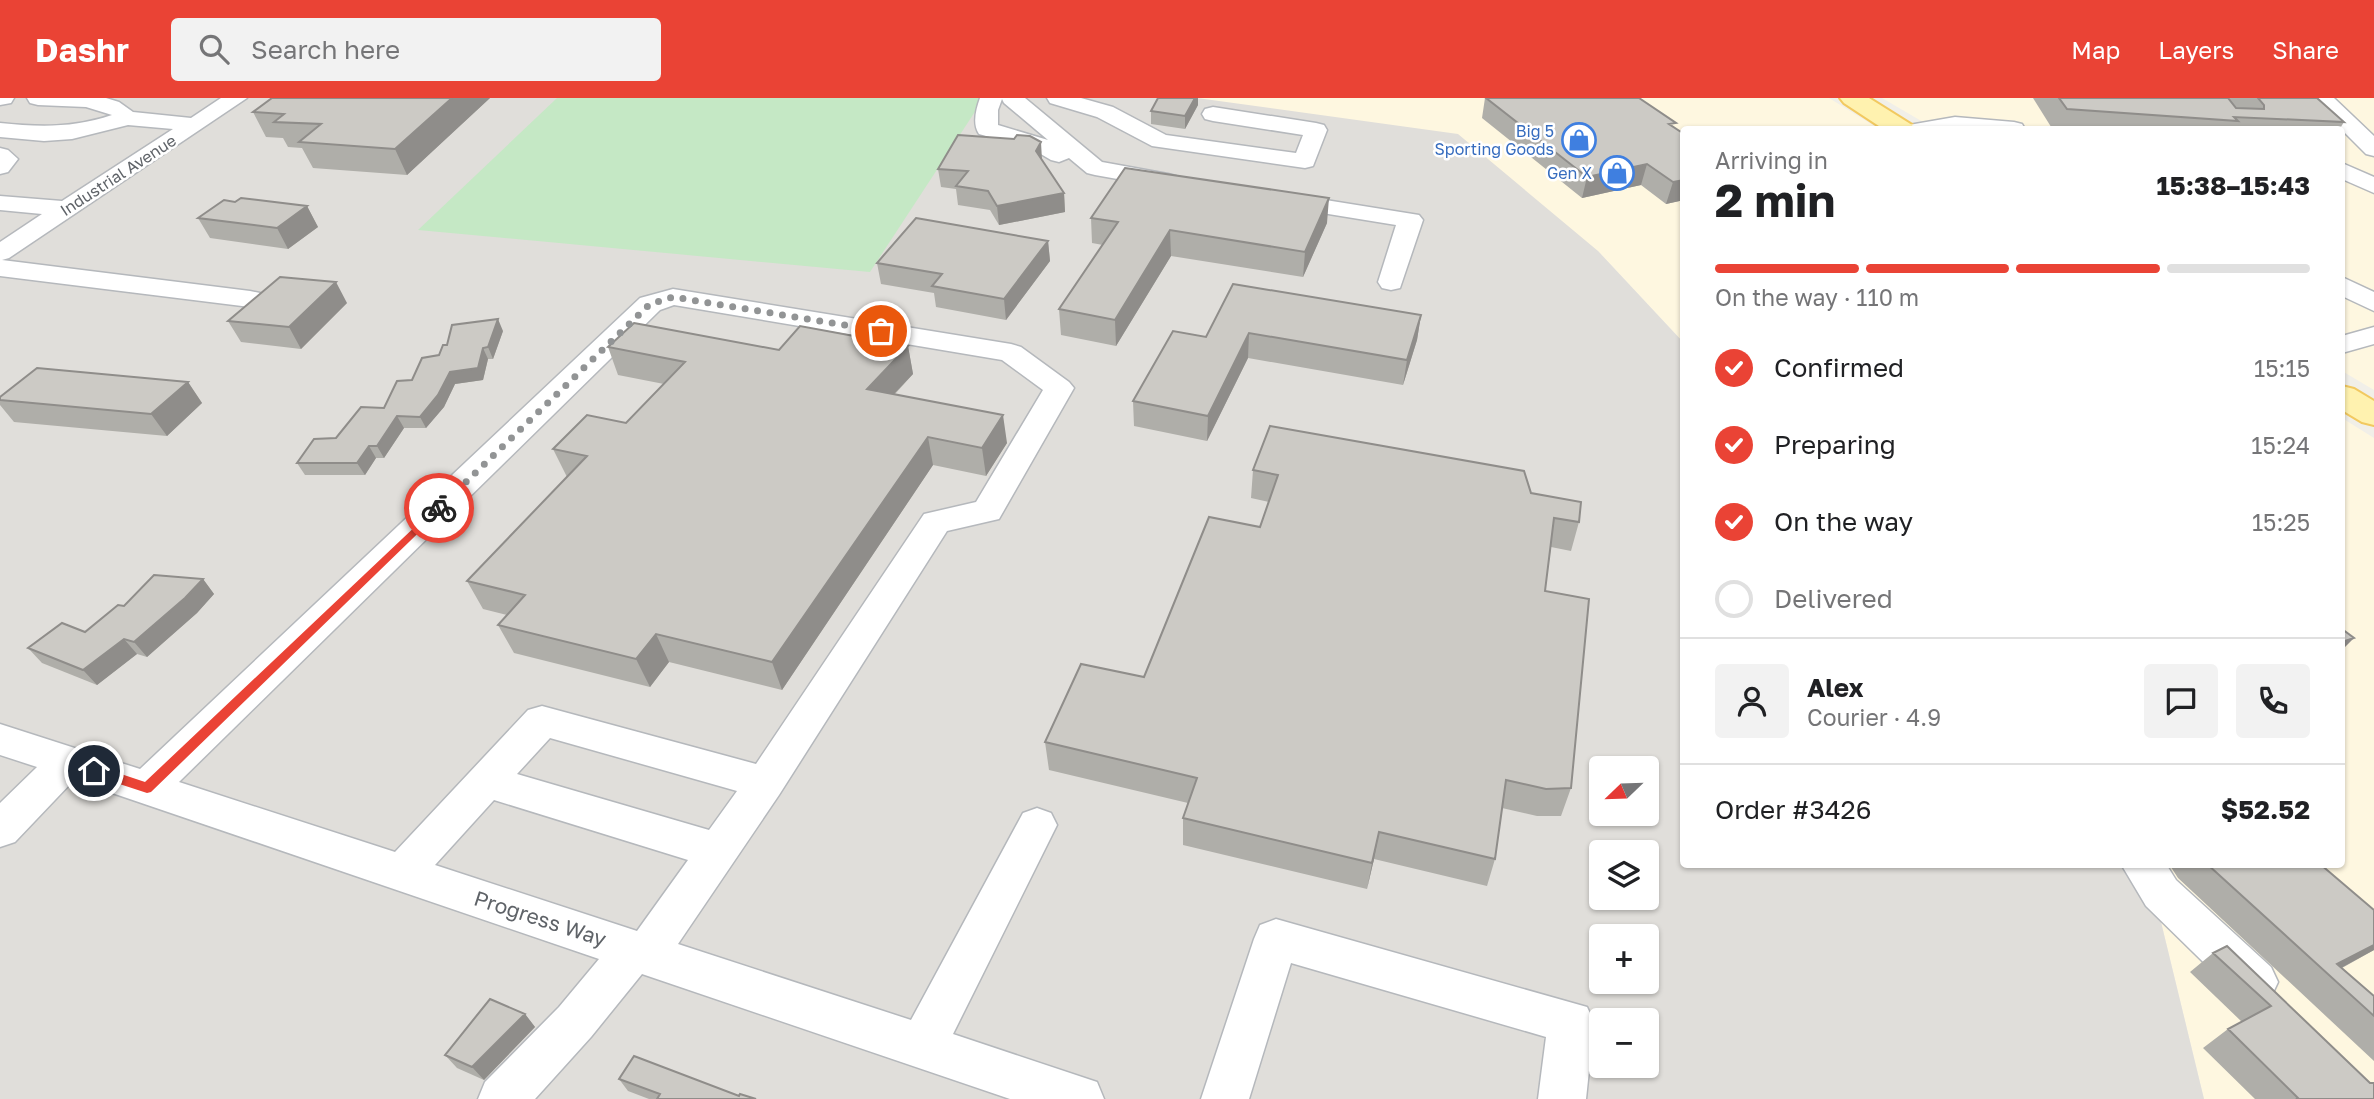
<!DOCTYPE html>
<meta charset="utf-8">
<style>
body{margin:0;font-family:"Golos Text",sans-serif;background:#f2f2f2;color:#202124;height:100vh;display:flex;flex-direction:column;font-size:26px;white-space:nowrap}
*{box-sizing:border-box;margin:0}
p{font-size:23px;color:#757577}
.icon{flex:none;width:38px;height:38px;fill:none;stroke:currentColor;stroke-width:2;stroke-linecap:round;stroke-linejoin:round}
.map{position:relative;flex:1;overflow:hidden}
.drawer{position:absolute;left:1680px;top:28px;width:665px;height:742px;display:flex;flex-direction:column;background:#fff;border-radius:7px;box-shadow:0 2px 5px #0004}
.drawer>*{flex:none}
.needle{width:46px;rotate:247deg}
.buttons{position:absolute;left:1589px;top:658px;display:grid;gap:14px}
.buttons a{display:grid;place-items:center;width:70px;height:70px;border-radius:7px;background:#fff;box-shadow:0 2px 5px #0004;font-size:35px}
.pin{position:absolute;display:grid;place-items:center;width:60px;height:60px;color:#fff;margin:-30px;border:4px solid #fff;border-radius:50%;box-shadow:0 2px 7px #0007}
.courier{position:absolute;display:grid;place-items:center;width:70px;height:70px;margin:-35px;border:5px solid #ea4335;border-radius:50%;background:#fff;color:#222;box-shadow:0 2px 9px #0007}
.summary em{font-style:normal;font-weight:700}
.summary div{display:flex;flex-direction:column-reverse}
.summary{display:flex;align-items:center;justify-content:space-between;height:119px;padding:0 35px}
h1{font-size:46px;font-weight:700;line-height:52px}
.bar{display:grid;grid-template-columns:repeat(4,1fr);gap:10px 7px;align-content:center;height:84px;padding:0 35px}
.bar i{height:9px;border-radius:5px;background:#e0e0e0}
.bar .on{background:#ea4335}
.bar p{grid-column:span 4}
.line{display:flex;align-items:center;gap:18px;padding:0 35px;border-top:2px solid #e0e0e0}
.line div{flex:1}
.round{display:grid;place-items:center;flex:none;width:74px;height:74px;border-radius:7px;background:#f2f2f2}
ol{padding:0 35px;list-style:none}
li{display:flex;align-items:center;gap:21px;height:77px}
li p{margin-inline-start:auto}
li .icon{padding:7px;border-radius:50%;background:#ea4335;color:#fff;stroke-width:4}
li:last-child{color:#757577}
li i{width:38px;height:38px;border:4px solid #e0e0e0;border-radius:50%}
header{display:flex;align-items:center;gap:42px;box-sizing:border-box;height:98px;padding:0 35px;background:#ea4335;color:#fff}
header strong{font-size:33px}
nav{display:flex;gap:38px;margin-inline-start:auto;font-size:24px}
.search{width:490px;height:63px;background:#f2f2f2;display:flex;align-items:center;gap:18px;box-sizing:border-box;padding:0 24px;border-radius:7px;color:#757577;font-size:26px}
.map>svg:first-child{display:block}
</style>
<header>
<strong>Dashr</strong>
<div class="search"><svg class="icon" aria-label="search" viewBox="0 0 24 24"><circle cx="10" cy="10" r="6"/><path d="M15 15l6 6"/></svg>Search here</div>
<nav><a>Map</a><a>Layers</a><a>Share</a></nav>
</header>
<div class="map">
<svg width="2374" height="1001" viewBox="0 0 2374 1001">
<rect width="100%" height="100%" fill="#f1efe8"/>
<!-- commercial -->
<path fill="#fef7e0" d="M 1197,0 L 1829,0 L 1879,31 L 1684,32 L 1683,244 L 1598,153 Z
M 1882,0 L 2374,0 L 2374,292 L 2342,273 L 2342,32 L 1935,31 Z
M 2342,320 L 2374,340 L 2374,1001 L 2204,1001 L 2153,791 L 2127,767 L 2342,766 Z"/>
<!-- industrial -->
<path fill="#e0deda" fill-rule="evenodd" d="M 0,0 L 1197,0 L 1458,36 L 1598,153 L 1683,244 L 1684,766 L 2127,767 L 2153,791 L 2204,1001 L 0,1001 ZM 1601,670 L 1647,670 L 1647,716 L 1601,716 ZM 1601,754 L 1647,754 L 1647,800 L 1601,800 ZM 1601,838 L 1647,838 L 1647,884 L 1601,884 ZM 1601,922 L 1647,922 L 1647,968 L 1601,968 Z"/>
<!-- green -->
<path fill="#c5e8c5" d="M 557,0 L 984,0 L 870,174 L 418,132 Z"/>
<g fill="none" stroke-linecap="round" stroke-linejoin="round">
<!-- minor casing -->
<g stroke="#b5b8bc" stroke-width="3">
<path id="minor" d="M 0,0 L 14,0 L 11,5 L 0,7 Z
M 27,0 L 106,0 L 119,4 L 133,14 L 191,20 L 221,0 L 247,0 L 9,160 L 2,162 L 250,193 L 260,195 L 264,201 L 260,207 L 250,209 L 0,178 L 0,144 L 42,116 L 0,112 L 0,98 L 62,103 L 173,31 L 128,27 L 72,41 L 44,43 L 0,39 L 0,25 C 39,29 74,30 112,17 L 86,9 L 38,7 L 30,5 Z
M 980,0 L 1025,0 L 1102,64 L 1168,76 L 1176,78 L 1180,83 L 1176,88 L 1168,90 L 1095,77 L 1087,75 L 1069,60 L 1059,64 L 1051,62 L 1034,52 L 979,36 C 972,26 976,11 980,0 ZM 1002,1 L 1004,5 L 1048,42 L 998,27 L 998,12 Z
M 1047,0 L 1081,0 L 1113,9 L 1166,37 L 1296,55 L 1303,37 L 1213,23 L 1205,21 L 1202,16 L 1205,11 L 1213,9 L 1316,25 L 1324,27 L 1327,32 L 1313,68 L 1305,70 L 1152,48 L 1097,19 L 1050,5 Z
M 2310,0 L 2334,0 L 2374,38 L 2374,58 L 2366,56 Z
M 1955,19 L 2014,24 L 2022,26 L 2025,31 L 1906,32 L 1909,27 Z
M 0,50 L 8,52 L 18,61 L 8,74 L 0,76 Z
M 2342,65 L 2374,79 L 2374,95 L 2342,81 Z
M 1282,95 L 1419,117 L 1423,122 L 1400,190 L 1391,192 L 1382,190 L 1378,184 L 1396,127 L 1273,107 L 1270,102 L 1273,97 Z
M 2342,179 L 2374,194 L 2374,213 L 2342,198 Z
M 673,191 L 1011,246 L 1021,249 L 1069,284 L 1074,290 L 999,421 L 947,433 L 779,697 L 678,846 L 911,922 L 1023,715 L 1037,710 L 1051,715 L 1057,727 L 953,936 L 1097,984 L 1104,1001 L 1010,1001 L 642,876 L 591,939 L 535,1001 L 478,1001 L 485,984 L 559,909 L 599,861 L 74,682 L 15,744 L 0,749 L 0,705 L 37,669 L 0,657 L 0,626 L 140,671 L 640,200 ZM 674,207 L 1002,262 L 1043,292 L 976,404 L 924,416 L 756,666 L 542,608 L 528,612 L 395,754 L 179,684 L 660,212 ZM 550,640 L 737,693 L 709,732 L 517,676 ZM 494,702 L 688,762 L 637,833 L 435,767 Z
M 2374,229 L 2374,246 L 2342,255 L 2342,238 Z
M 2121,766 L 2166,766 L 2176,782 L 2271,869 L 2278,884 L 2271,899 L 2255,905 L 2239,899 L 2146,808 Z
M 1276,821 L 1587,909 L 1594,924 L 1586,1001 L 1538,1001 L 1546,939 L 1291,865 L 1249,1001 L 1201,1001 L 1254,841 L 1260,827 Z"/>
</g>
<!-- major casing -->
<g stroke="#f2c960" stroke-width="4">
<path id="major" d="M 1840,0 L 1869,0 L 1912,27 L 1915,32 L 1885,32 L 1844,5 Z
M 2342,288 L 2354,291 L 2374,303 L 2374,327 L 2362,324 L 2342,312 Z"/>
</g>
<!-- minor -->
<use href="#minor" fill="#fff" fill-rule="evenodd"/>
<!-- major -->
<use href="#major" fill="#fff2af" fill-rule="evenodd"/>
</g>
<!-- wall -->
<path fill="#afaea9" d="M 272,0 L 490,0 L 407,77 L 313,70 L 302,50 L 288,49 L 283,40 L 266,39 L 253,14 Z
M 1158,0 L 1198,0 L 1198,7 L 1185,31 L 1151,26 L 1151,13 Z
M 1485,0 L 1674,30 L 1684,102 L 1666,106 L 1641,87 L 1582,100 L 1482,20 Z
M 2033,0 L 2317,0 L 2344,24 L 2339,32 L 2053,32 Z
M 1042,62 L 1064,95 L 1065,114 L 999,127 L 990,112 L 958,107 L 956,91 L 941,89 L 938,71 Z
M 235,104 L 307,108 L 318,129 L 288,151 L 210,140 L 198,120 Z
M 1091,120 L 1327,125 L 1303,179 L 1171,158 L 1116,248 L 1061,237 L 1059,211 L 1103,147 L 1092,145 Z
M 1048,143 L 1050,163 L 1006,222 L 936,209 L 934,195 L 881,186 L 877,165 Z
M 347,205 L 301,251 L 241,244 L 228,223 Z
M 1421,217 L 1417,242 L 1403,287 L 1248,260 L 1207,343 L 1134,328 L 1133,303 L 1206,239 Z
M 503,233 L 493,261 L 488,261 L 483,282 L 455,286 L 444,309 L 426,330 L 404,330 L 384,360 L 376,360 L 365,377 L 305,377 L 297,365 L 384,310 L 439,257 Z
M 908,248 L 913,276 L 895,296 L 1007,345 L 986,378 L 933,367 L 782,592 L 669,564 L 650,589 L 514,555 L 498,527 L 507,517 L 483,511 L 467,483 L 567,379 L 553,351 L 626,325 L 664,286 L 618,277 L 608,249 L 779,252 Z
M 188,284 L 202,305 L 167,338 L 14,324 L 0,307 L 0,299 Z
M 1253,372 L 1531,395 L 1579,424 L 1571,453 L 1551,449 L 1545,493 L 1571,690 L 1561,718 L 1537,718 L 1502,710 L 1495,761 L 1487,788 L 1374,761 L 1367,791 L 1183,747 L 1183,720 L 1188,705 L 1049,672 L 1045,644 L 1144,579 L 1260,429 L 1269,404 L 1251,400 Z
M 203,481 L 214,496 L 197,515 L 147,559 L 137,556 L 97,587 L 42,565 L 28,550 L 85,534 L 124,508 Z
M 2169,766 L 2320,766 L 2374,812 L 2374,852 L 2342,870 L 2374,898 L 2374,963 L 2178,780 Z
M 2213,855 L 2370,985 L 2374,1001 L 2255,1001 L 2203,950 L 2228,931 L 2242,924 L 2190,874 Z
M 525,916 L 535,929 L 484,982 L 457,970 L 445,957 Z
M 619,981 L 739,998 L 756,1001 L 649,1001 L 628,993 Z"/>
<!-- shaded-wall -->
<path fill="#8f8d8a" d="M 452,0 L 490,0 L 407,77 L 395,51 Z
M 1195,0 L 1198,0 L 1198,7 L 1185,31 L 1185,18 Z
M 1041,44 L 1042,62 L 1037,71 L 1036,53 Z
M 1647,66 L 1641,87 L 1582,100 L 1587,79 Z
M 1684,82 L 1684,102 L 1666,106 L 1673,84 Z
M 1064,95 L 1065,114 L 999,127 L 997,108 Z
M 1329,100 L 1327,125 L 1303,179 L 1305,154 Z
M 307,108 L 318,129 L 288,151 L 277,130 Z
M 1170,132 L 1171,158 L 1116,248 L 1115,222 Z
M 1048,143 L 1050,163 L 1006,222 L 1004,201 Z
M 336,184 L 347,205 L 301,251 L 289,229 Z
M 1421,217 L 1417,242 L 1403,287 L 1407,262 Z
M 498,221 L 503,233 L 493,261 L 488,249 Z
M 1249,235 L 1248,260 L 1207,343 L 1208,318 Z
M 908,248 L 913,276 L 873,318 L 867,291 Z
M 483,250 L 488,261 L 483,282 L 455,286 L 444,309 L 426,330 L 420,319 L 450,274 Z
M 188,284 L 202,305 L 167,338 L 151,316 Z
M 1003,317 L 1007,345 L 986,378 L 982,350 Z
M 397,318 L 404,330 L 384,360 L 377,348 Z
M 928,339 L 933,367 L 782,592 L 772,564 Z
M 369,348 L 376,360 L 365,377 L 357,365 Z
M 203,481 L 214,496 L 197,515 L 147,559 L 134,544 Z
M 656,536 L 669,564 L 650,589 L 636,561 Z
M 2354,540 L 2342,552 L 2342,544 Z
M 124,541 L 137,556 L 97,587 L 83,572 Z
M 1379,734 L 1374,761 L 1367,791 L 1372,765 Z
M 2374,847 L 2374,852 L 2328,877 L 2337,866 Z
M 525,916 L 535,929 L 484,982 L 472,969 Z"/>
<!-- building -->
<path fill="#cccac5" stroke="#8f8d8a" stroke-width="2" d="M 272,0 L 452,0 L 395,51 L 299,44 L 321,26 L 274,24 L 284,16 L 253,14 Z
M 1158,0 L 1195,0 L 1185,18 L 1151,13 Z
M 1486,0 L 1639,0 L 1676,25 L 1669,26 L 1684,36 L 1684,82 L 1673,84 L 1647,66 L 1587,79 Z
M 2059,0 L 2228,0 L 2236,10 L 2264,11 L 2264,7 L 2258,0 L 2317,0 L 2344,24 L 2234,19 L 2238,23 L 2067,11 Z
M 958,37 L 1014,41 L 1017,37 L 1030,38 L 1041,44 L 1036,53 L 1064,95 L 997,108 L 988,93 L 956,88 L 968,73 L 938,71 Z
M 1125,70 L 1329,100 L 1305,154 L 1170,132 L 1115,222 L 1059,211 L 1118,124 L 1091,120 Z
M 241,100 L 307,108 L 277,130 L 198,120 L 224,102 L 235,104 Z
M 916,120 L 1048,143 L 1004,201 L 932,188 L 942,176 L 877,165 Z
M 280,179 L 336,184 L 289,229 L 228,223 Z
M 1233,186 L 1421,217 L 1407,262 L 1249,235 L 1208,318 L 1133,303 L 1173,233 L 1206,239 Z
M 498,221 L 488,249 L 483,250 L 478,270 L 450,274 L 438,297 L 420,319 L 397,318 L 377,348 L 369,348 L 357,365 L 297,365 L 314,341 L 336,340 L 361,309 L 384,310 L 397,283 L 412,282 L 422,260 L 439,257 L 443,247 L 447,247 L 452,227 Z
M 634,225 L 779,252 L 800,228 L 908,248 L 867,291 L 1003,317 L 982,350 L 928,339 L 772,564 L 656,536 L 636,561 L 498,527 L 525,497 L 467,483 L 587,358 L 553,351 L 587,317 L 626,325 L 685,264 L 608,249 Z
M 37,270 L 188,284 L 151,316 L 0,302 L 0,299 Z
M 1270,328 L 1524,373 L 1531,395 L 1581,404 L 1579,424 L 1554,420 L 1545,493 L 1589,501 L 1571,690 L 1546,691 L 1506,682 L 1495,761 L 1379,734 L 1372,765 L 1183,720 L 1197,680 L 1045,644 L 1081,566 L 1144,579 L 1209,419 L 1260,429 L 1278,377 L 1253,372 Z
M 154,477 L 203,481 L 185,500 L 134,544 L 124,541 L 83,572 L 28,550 L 62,525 L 85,534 L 118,507 L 124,508 Z
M 2342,531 L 2354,540 L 2342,544 Z
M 2207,766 L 2320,766 L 2374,812 L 2374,847 L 2337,866 L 2374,898 L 2374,918 Z
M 2227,848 L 2370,985 L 2374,985 L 2374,1001 L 2296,1001 L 2298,1000 L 2228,931 L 2271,908 L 2213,855 Z
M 490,901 L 525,916 L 472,969 L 445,957 Z
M 634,958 L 739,998 L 740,996 L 756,1001 L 657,1001 L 660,996 L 619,981 Z"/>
<!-- route -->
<path fill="#ea4335" d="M 439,406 L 444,410 L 442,412 L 151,694 L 147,695 L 89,676 L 87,673 L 94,667 L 145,684 Z"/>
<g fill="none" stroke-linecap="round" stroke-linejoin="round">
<!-- done -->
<path stroke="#929495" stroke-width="7" stroke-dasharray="0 12.6" d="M 439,410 L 650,206 L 673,199 L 881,233"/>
</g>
<!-- icons -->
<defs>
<g id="shop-ring" transform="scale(1.75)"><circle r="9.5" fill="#fff" stroke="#3f7fe0" stroke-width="1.5"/><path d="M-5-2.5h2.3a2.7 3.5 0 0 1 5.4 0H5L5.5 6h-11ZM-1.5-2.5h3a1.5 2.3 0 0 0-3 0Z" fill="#3f7fe0"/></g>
</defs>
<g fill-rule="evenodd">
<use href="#shop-ring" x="1579" y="42"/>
<use href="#shop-ring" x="1617" y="75"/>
</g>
<g text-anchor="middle" stroke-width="5" stroke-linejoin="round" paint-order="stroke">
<!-- far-shop labels -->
<g font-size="16" fill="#366cbe" stroke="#fff" text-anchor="end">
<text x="1554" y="39">Big 5<tspan x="1554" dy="18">Sporting Goods</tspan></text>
<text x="1592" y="81">Gen X</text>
</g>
<!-- far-street labels -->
<g font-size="16" fill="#5f6368" stroke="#fff">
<text transform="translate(118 77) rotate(-33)" y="6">Industrial Avenue</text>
</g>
<!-- near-street labels -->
<g font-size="21" fill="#5f6368" stroke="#fff">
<text transform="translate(540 821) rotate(18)" y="7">Progress Way</text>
</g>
</g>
</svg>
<div class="buttons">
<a><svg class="needle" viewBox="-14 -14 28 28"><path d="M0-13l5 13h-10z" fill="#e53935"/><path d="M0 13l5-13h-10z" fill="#757577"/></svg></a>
<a><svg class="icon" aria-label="layers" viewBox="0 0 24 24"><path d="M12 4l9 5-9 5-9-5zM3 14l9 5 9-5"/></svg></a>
<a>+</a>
<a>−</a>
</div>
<div class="pin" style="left:881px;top:233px;background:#ea580c"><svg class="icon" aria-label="bag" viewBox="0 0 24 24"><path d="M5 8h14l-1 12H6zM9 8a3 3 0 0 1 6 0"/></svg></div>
<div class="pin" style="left:94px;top:673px;background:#1f2937"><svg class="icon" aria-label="home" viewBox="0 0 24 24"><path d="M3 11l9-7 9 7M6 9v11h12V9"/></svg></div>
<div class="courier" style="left:439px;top:410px"><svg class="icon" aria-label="bike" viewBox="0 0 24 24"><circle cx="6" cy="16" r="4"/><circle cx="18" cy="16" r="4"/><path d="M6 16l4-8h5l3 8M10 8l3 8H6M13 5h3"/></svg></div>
<section class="drawer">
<div class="summary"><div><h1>2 min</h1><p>Arriving in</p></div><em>15:38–15:43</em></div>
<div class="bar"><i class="on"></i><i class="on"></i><i class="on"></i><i></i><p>On the way · 110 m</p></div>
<ol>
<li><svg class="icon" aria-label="check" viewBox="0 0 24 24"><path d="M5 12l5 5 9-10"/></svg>Confirmed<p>15:15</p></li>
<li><svg class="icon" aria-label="check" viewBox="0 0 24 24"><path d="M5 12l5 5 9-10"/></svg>Preparing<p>15:24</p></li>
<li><svg class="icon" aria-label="check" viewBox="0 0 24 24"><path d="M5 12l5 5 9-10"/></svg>On the way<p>15:25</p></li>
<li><i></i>Delivered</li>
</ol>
<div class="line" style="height:126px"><a class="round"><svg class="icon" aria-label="person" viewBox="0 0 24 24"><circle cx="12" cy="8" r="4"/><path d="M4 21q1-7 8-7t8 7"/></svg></a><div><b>Alex</b><p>Courier · 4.9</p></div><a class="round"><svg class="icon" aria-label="chat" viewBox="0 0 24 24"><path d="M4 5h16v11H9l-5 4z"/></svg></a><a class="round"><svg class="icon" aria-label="phone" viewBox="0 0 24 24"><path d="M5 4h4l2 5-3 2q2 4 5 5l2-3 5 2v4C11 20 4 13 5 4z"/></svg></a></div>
<div class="line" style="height:91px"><div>Order #3426</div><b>$52.52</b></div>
</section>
</div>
